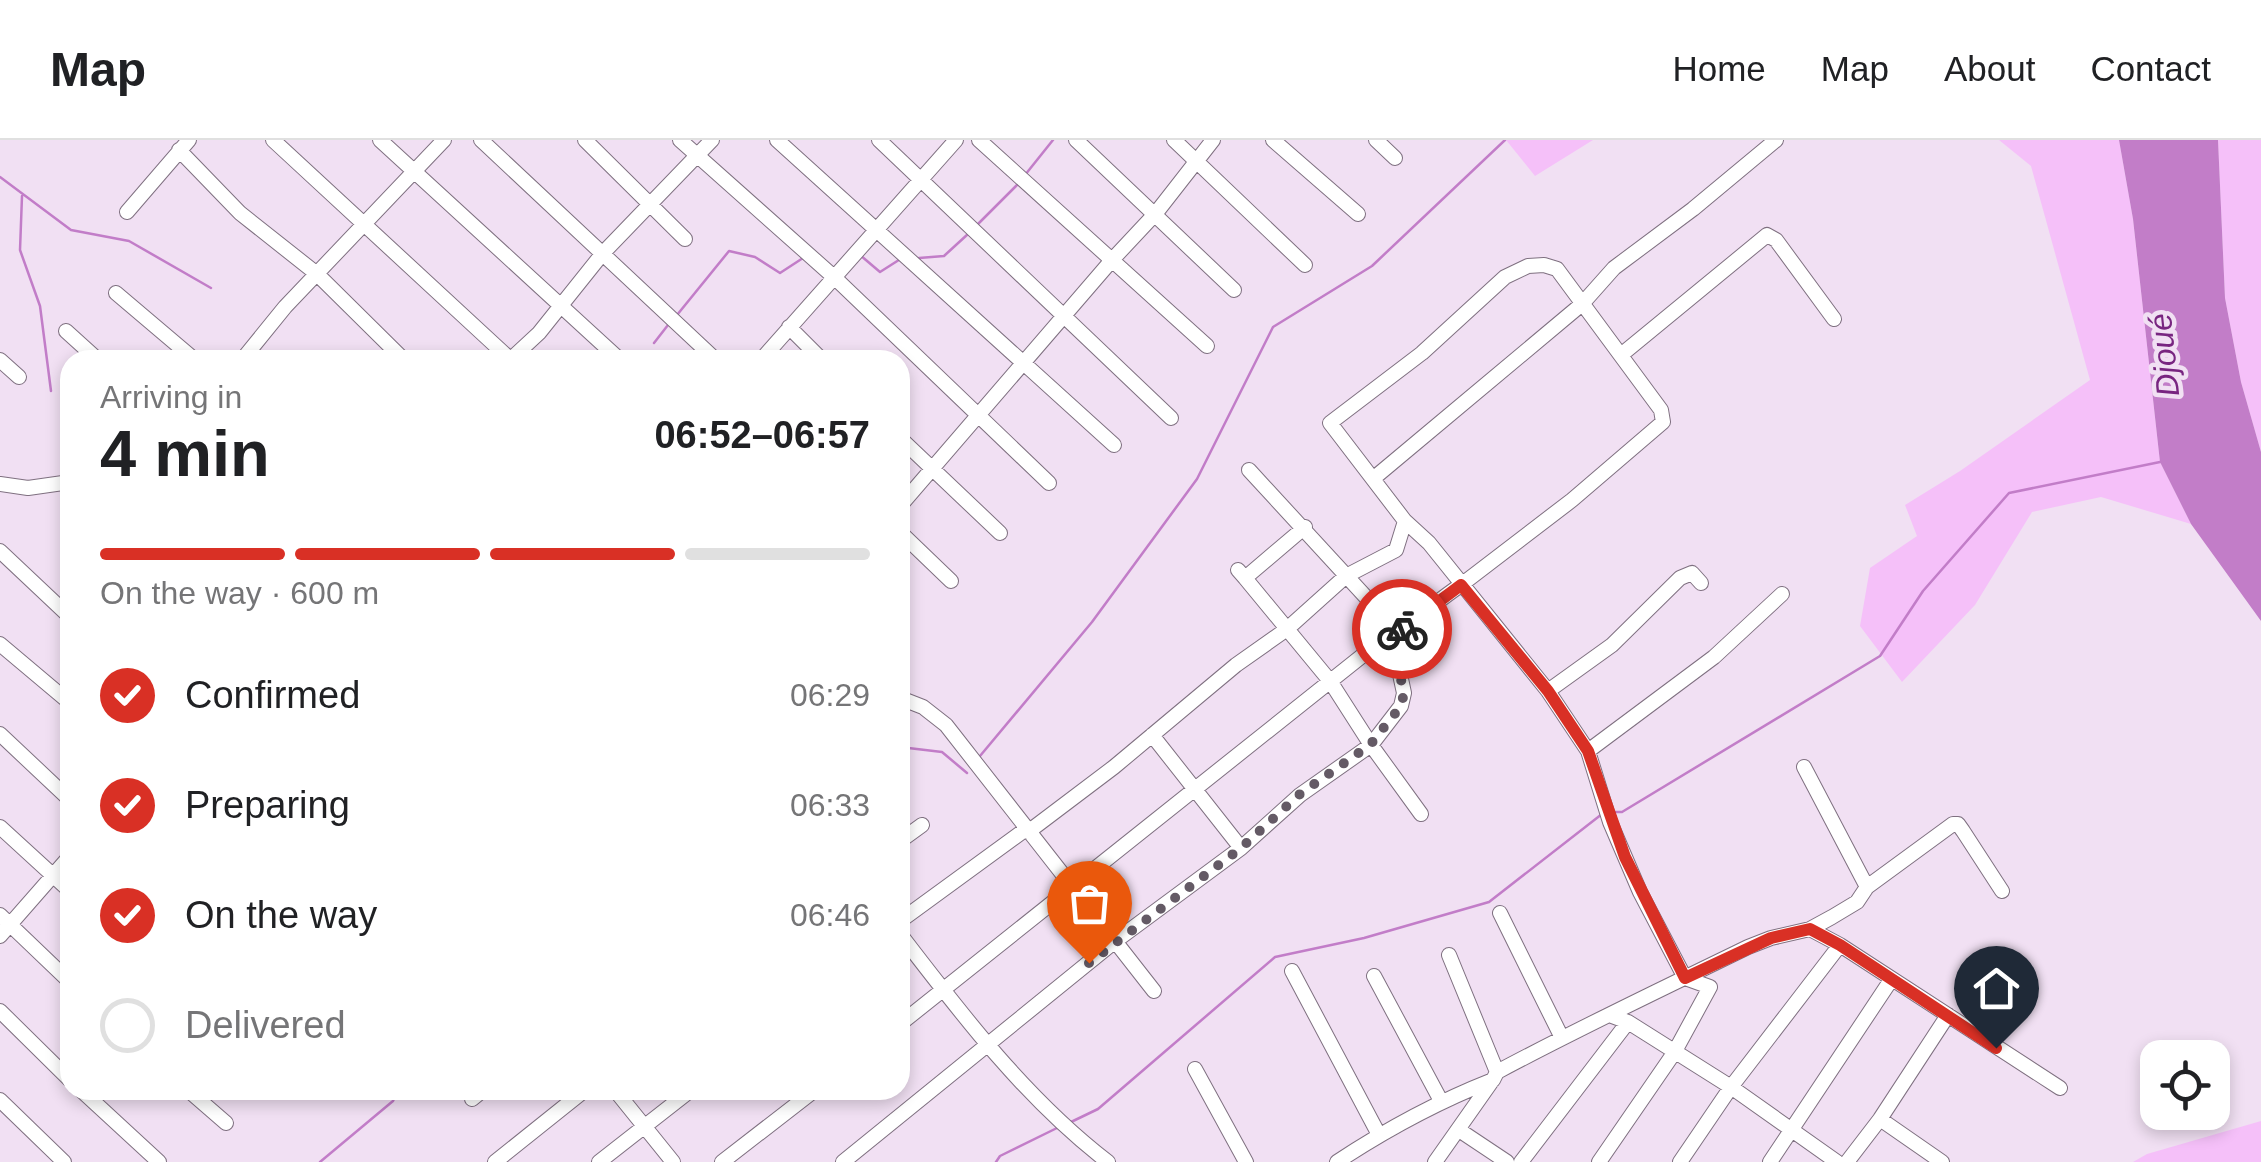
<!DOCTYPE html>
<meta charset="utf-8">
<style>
body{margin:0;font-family:Helvetica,sans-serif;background:#f6f6f6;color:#202124;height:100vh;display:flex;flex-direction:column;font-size:38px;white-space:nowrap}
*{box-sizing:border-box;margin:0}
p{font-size:32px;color:#757577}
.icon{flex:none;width:55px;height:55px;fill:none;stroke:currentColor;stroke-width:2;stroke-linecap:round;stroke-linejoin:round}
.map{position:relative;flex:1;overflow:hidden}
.sheet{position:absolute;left:60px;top:210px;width:850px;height:750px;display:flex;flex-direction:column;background:#fff;border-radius:30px;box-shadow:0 5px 15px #0003}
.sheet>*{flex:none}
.controls{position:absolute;left:2140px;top:900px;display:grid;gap:20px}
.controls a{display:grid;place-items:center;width:90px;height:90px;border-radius:20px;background:#fff;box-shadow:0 5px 15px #0003;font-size:50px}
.pin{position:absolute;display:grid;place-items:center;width:85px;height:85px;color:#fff;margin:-102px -42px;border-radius:50% 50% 50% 0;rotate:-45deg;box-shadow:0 0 10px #0007}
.pin .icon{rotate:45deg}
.courier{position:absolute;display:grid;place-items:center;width:100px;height:100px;margin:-50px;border:8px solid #d93025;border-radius:50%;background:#fff;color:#222;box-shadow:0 2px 12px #0007}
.headline em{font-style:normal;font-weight:700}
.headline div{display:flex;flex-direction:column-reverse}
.headline{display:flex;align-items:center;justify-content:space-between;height:170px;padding:0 40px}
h1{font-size:65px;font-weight:700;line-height:75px}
.bar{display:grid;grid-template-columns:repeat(4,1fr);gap:15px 10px;align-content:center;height:120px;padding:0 40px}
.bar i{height:12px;border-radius:8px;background:#e0e0e0}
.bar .current{background:#d93025}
.bar p{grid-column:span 4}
ol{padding:0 40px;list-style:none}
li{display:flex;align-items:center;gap:30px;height:110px}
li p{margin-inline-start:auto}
li .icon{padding:10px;border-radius:50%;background:#d93025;color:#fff;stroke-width:4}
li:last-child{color:#757577}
li i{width:55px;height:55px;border:5px solid #e0e0e0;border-radius:50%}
header{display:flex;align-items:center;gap:60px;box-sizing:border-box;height:140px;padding:0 50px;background:#fff;border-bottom:2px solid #e0e0e0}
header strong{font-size:48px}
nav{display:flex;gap:55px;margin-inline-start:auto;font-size:35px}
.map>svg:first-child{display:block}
</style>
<header>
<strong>Map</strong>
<nav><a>Home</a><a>Map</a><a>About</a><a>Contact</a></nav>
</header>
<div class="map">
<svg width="2261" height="1022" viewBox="0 0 2261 1022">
<rect width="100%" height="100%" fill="#f1e0f3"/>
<!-- green -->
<path fill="#f5c0f9" d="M 1506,0 L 1593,0 L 1535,36 Z
M 1999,0 L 2119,0 L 2133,79 L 2160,322 L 2191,384 L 2101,357 L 2032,372 L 1975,465 L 1902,542 L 1860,486 L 1870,428 L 1917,396 L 1905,365 L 1960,331 L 2090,240 L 2031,26 Z
M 2218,0 L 2261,0 L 2261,312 L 2241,242 L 2225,158 Z
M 2261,981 L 2261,1022 L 2133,1022 L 2147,1014 Z"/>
<!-- water -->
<path fill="#c27dc8" d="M 2119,0 L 2218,0 L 2225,158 L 2241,242 L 2261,312 L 2261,481 L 2191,384 L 2160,322 L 2133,79 Z"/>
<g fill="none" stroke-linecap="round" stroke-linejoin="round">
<!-- stream -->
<path stroke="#c27dc8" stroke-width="2.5" d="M 1025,35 L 1053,0
M 0,37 L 71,90 L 129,101 L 211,148
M 22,56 L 20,110 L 40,166 L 51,251
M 977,85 L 1017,45
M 860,115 L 880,132 L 902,118
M 919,118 L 944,116 L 968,94
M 677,175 L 729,111 L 755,117 L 780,133 L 803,118
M 654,203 L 668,185
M 900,607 L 942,612 L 967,633
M 980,616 L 1092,482 L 1197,339 L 1273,187 L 1372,126 L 1505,0
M 1614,672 L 1622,672 L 1880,516 L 1923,451 L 2009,353 L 2160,322
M 1071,982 L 1098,969 L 1275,817 L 1364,798 L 1489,762 L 1602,674
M 320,1022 L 393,961 L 398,950
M 996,1022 L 1000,1016 L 1059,987"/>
<!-- minor casing -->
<g stroke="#7f7080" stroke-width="16">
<path id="minor" d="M 273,0 L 511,220
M 380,0 L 620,220
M 481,0 L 716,220
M 585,0 L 685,99
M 680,0 L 835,138 L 1049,343
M 777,0 L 1114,305
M 879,0 L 1171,278
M 979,0 L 1207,206
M 1076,0 L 1234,150
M 1174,0 L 1305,125
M 1273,0 L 1358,74
M 1376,0 L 1395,18
M 179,10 L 240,73 L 317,134 L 404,220
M 127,72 L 189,0
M 116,153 L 195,220
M 789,187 L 822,220
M 66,191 L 98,220
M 1621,215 L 1767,95 L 1776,100 L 1834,179
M 0,220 L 19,237
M 242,220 L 285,167 L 444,0
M 510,220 L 539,193 L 603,113 L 712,0
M 761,220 L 956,0
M 900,298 L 1000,393
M 1249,330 L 1398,492
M 1374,338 L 1582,164 L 1614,128 L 1693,69 L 1776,0
M 0,344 L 28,348 L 70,342
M 900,366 L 1112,120 L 1156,73 L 1213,0
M 900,392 L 951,441
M 0,411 L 70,477
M 1238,430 L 1245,438 L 1305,387
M 1245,438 L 1330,541 L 1371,605 L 1421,674
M 0,504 L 70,563
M 1548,551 L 1612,505 L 1680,438 L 1692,433 L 1701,443
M 900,558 L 923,567 L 946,585 L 1154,851
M 0,594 L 70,660
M 1152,595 L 1241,708
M 1588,611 L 1714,517 L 1782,454
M 1804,627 L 1867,747
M 0,687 L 70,751
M 1028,692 L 1114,627 L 1236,525 L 1287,489 L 1346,436 L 1396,410 L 1405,381
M 900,701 L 922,685
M 1500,773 L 1562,898
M 0,775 L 70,842
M 900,781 L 1026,689
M 1810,789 L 1840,805 L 2060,948
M 900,794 C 962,875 1026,959 1108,1022
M 0,796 L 70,716
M 1449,815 L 1497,932
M 1292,831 L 1378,993
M 1374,836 L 1441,961
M 0,871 L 70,940
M 1612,876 L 1628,882 L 1731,947 L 1837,1022
M 900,884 L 1382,500 C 1411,485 1434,463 1461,445 L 1572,360 L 1663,282 L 1661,270 L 1557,129 L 1544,125 L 1528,126 L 1505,137 L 1422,213 L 1330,283 L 1405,381 L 1429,403 L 1548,551 L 1588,611 L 1610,682 L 1640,752 L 1685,838 L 1710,847 L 1674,913 L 1599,1022
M 1195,929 L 1246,1022
M 81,950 L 159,1022
M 188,950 L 226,983
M 615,950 L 673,1022
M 472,959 L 483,950
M 0,960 L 64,1022
M 1880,979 L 1942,1022
M 1459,990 L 1507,1022
M 495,1022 L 585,950
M 599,1022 L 691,950
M 722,1022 L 815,950
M 843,1022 L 1114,802 L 1241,708 L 1300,655 L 1371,605 L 1401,566 L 1404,553 L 1398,525 L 1382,500
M 1337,1022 C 1387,989 1437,962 1493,940 L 1497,932 C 1579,888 1664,848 1748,807 L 1771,798 L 1810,789 L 1832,777 L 1857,762 L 1867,747 L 1953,684 L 1958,684 L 1963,691 L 2002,751
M 1435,1022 L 1492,941
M 1521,1022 L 1628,882
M 1680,1022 L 1731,947 L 1840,805
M 1770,1022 L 1891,840
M 1847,1022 L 1880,979 L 1948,875"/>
</g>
<!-- minor -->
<use href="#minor" stroke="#fff" stroke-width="14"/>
</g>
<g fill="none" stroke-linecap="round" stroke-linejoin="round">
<!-- done -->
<path stroke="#645a65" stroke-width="10" stroke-dasharray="0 18" d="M 1089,823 L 1241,708 L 1300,654 L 1370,605 L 1401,566 L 1404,553 L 1398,526 L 1382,500 L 1402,489"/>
<!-- route -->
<path stroke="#d93025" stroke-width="12" d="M 1402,489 L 1461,445 L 1548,551 L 1588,611 L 1625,717 L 1685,838 L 1771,798 L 1810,789 L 1840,805 L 1996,908"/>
</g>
<g text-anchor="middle" stroke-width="9" stroke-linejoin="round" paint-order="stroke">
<!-- water labels -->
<g font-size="32" font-style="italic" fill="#782580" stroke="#f1e0f3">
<text transform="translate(2164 215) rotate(-96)" y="11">Djoué</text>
</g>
</g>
</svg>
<div class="controls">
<a><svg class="icon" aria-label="locate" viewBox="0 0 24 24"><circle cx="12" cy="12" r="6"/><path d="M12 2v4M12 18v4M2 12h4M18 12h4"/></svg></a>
</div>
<div class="pin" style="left:1089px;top:823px;background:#ea580c"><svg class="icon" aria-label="bag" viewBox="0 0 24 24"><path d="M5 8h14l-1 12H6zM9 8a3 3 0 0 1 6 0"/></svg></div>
<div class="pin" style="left:1996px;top:908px;background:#1f2937"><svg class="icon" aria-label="home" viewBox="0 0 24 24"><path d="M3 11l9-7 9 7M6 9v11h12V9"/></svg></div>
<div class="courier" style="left:1402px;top:489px"><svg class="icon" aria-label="bike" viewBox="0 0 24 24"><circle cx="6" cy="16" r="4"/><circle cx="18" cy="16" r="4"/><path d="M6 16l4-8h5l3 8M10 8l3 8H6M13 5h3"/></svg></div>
<section class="sheet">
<div class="headline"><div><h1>4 min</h1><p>Arriving in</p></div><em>06:52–06:57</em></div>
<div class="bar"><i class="current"></i><i class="current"></i><i class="current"></i><i></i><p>On the way · 600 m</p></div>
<ol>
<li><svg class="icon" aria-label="check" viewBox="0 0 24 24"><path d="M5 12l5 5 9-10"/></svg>Confirmed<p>06:29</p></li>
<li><svg class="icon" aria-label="check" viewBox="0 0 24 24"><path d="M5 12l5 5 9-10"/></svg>Preparing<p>06:33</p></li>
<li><svg class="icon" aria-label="check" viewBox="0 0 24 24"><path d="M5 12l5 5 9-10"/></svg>On the way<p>06:46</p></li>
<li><i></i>Delivered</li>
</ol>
</section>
</div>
